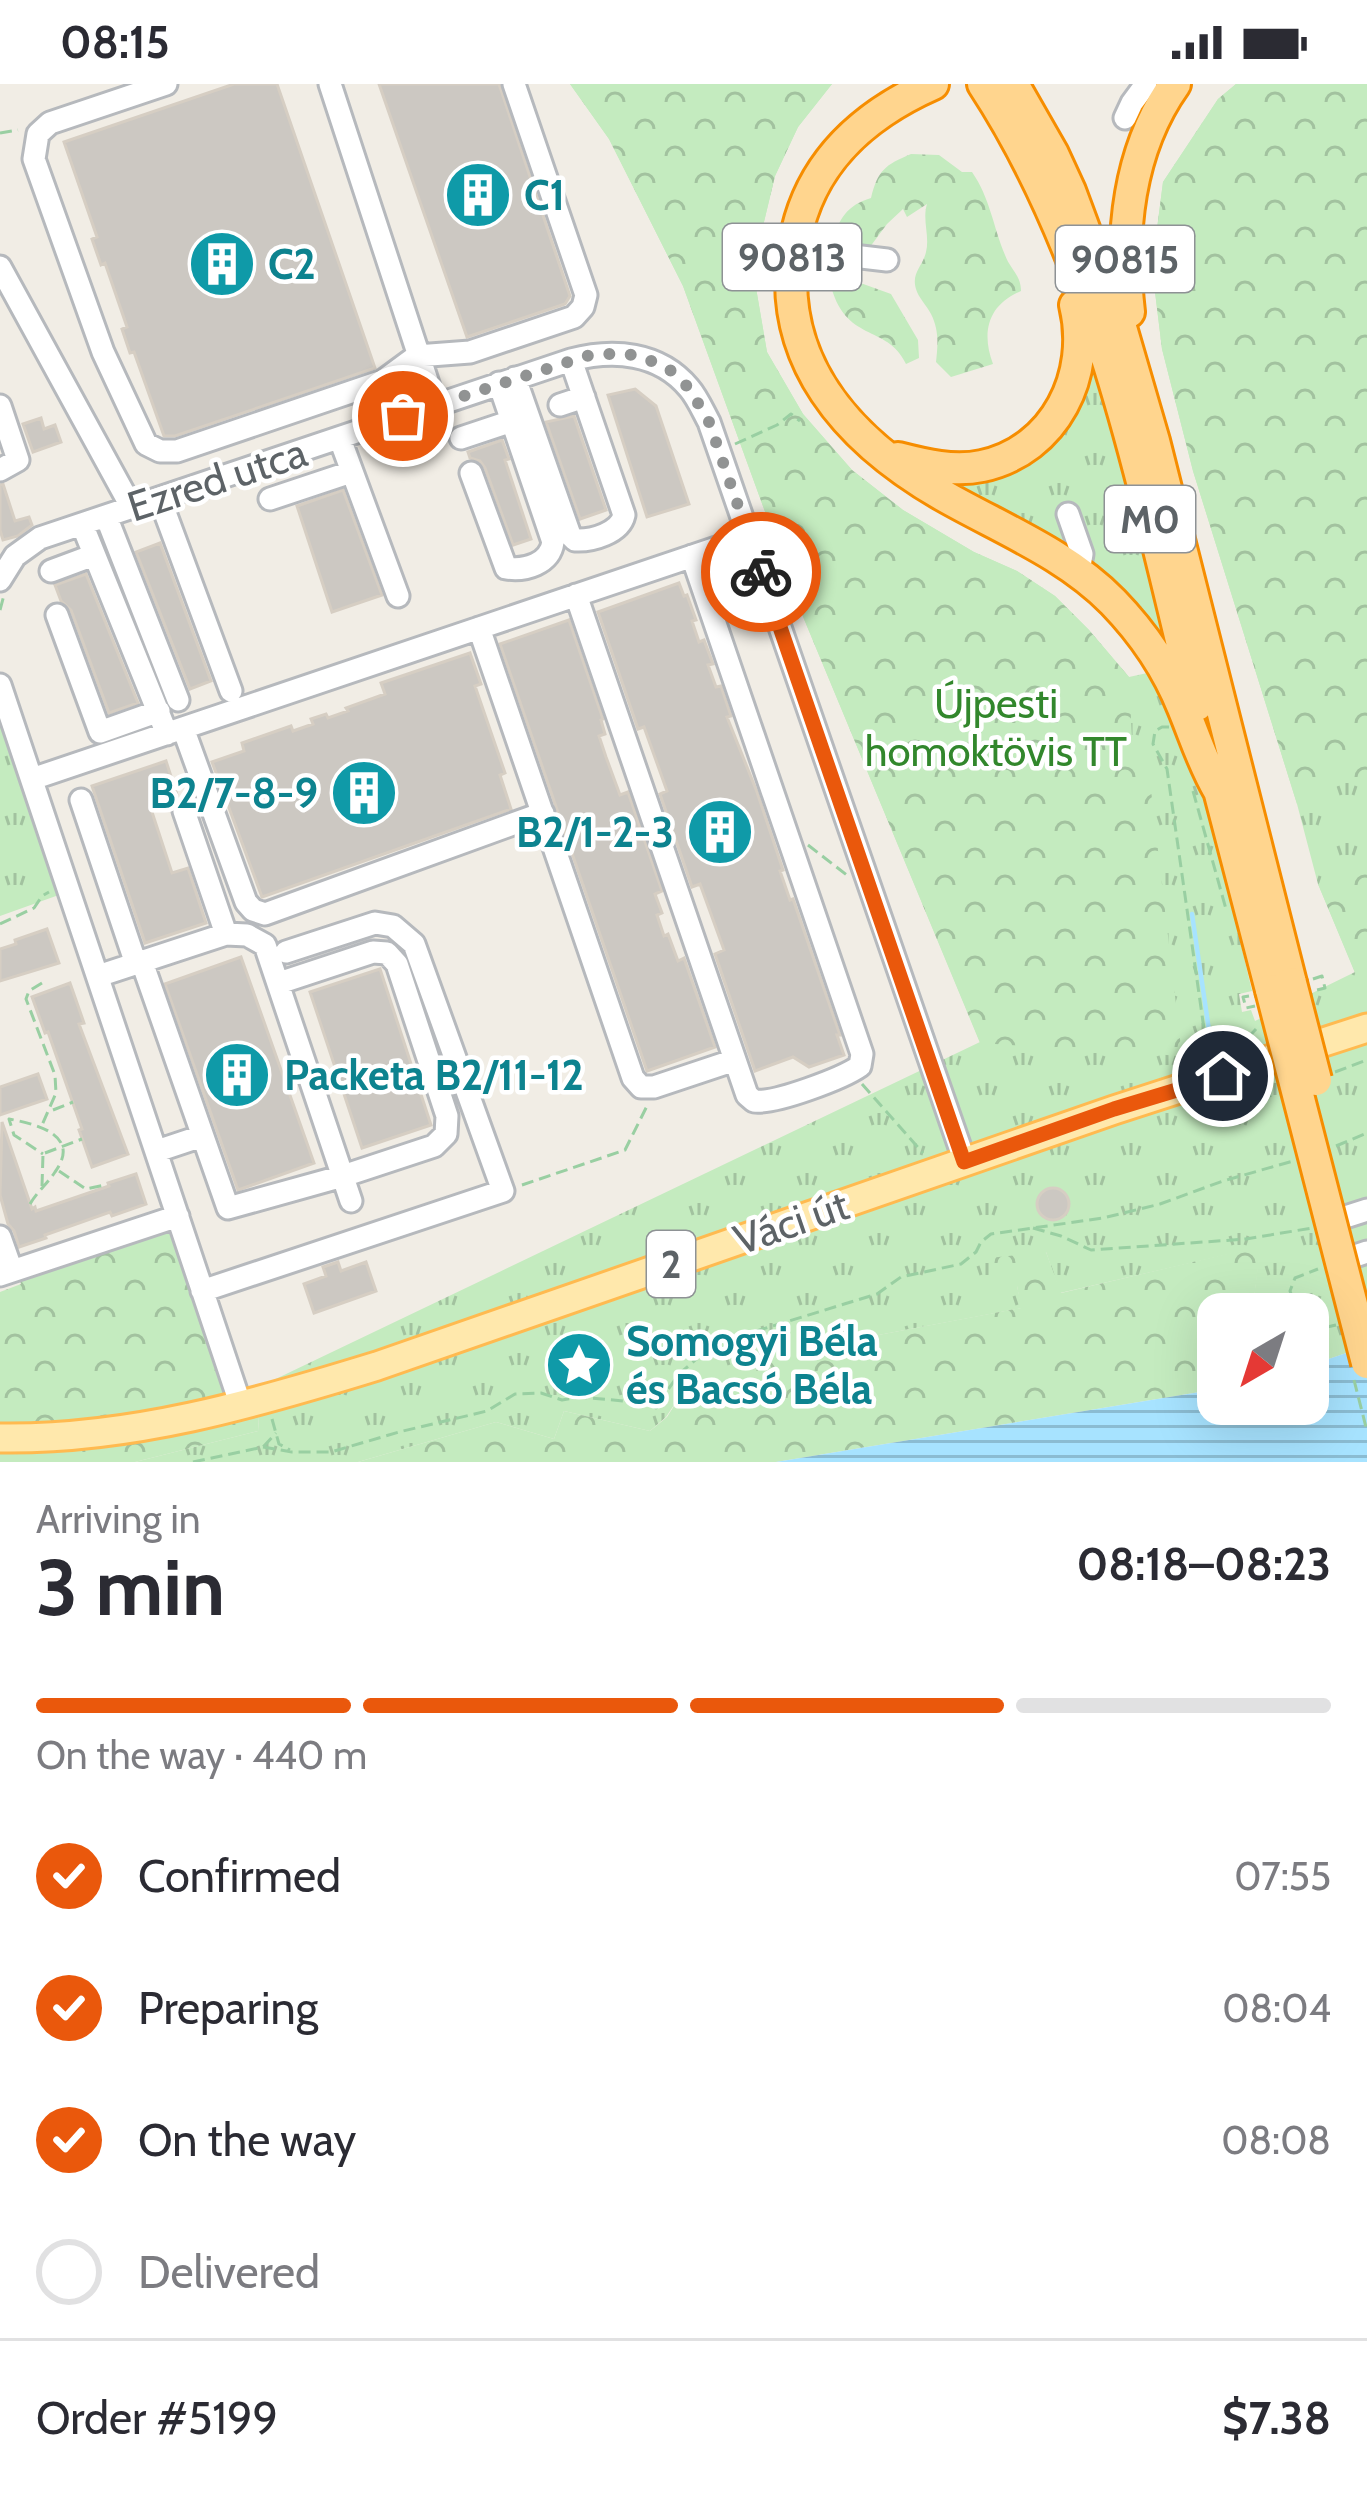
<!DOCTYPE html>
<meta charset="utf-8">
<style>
body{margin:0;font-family:Cabin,sans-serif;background:#f2f2f3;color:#2b2b33;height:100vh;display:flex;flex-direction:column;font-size:45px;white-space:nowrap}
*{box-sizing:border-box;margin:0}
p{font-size:39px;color:#7c7c81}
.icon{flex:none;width:66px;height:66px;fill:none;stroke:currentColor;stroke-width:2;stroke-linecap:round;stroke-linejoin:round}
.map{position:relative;height:1378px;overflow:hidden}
.drawer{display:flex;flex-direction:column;background:#fff;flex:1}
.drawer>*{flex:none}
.needle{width:78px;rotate:219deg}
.controls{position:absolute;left:1197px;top:1209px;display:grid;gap:24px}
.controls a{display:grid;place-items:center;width:132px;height:132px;border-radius:24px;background:#fff;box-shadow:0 12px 48px #0002;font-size:60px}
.pin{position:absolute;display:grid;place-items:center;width:102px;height:102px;color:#fff;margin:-51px;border:6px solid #fff;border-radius:50%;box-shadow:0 3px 12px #0007}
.courier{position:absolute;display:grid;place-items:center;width:120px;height:120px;margin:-60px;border:9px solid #ea580c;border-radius:50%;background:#fff;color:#222;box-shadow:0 3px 15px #0007}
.summary em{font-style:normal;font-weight:800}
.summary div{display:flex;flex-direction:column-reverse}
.summary{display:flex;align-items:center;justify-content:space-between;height:204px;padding:0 36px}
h1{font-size:78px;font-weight:800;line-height:90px}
.bar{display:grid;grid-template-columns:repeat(4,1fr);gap:18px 12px;align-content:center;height:144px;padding:0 36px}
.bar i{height:15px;border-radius:9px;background:#e1e1e2}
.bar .active{background:#ea580c}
.bar p{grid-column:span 4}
.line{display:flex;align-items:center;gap:30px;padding:0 36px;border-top:3px solid #e1e1e2}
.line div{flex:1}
ol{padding:0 36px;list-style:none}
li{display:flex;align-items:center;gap:36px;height:132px}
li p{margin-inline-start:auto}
li .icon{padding:12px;border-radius:50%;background:#ea580c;color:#fff;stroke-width:4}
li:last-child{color:#7c7c81}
li i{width:66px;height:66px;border:6px solid #e1e1e2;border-radius:50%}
.status{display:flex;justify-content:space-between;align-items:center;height:84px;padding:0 60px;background:#fff;direction:ltr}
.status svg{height:33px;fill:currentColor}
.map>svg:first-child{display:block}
</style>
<div class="status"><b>08:15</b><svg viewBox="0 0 49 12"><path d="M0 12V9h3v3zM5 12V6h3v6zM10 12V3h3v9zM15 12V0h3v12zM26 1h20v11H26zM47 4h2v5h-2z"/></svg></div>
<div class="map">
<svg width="1367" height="1378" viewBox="0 0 1367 1378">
<defs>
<pattern id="grass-tufts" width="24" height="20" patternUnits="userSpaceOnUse" patternTransform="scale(3)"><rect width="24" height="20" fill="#c4ebbf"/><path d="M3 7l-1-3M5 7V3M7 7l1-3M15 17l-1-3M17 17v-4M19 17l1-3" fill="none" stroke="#a2c29f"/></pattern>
<pattern id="forest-crowns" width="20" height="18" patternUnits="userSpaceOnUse" patternTransform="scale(3)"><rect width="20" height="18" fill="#c4ebbf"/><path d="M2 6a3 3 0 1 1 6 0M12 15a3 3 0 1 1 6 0" fill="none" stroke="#a2c29f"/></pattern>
<pattern id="water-rules" width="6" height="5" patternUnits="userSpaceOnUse" patternTransform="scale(3)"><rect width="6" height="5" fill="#a7e3ff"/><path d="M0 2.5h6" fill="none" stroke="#8bbcd2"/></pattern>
</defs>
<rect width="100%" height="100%" fill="#f1ede5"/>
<!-- grass -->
<path fill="url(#grass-tufts)" d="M 570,0 L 832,0 L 798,43 L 775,92 L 763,142 L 755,198 L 767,268 L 803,330 L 852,386 L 903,426 L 974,468 L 1017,487 L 1055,512 L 1089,546 L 1129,593 L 1161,586 L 1203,701 L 1252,907 L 1239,910 L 1242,928 L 1251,926 L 1255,937 L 1355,888 L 1318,800 L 1297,720 L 1193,387 L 1162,265 L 1152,183 L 1163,98 L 1218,15 L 1236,0 L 1367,0 L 1367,1262 L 1308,1282 L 1308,1230 L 1252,1230 L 1260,1163 L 1060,1209 L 1046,1168 L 1017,1202 L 1022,1224 L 815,1263 L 745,1306 L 684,1306 L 666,1333 L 650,1347 L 564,1327 L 554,1355 L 496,1338 L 358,1378 L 135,1378 L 258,1347 L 261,1302 L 980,958 L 804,535 L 683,202 L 609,55 Z
M 1097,275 L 1172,571 L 933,391 L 1065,341 L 1089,302 L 1093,276 Z
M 0,615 L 70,807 L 0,832 Z"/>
<!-- forest -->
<path fill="url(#forest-crowns)" d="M 570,0 L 832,0 L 798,43 L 775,92 L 763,142 L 755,198 L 767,268 L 803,330 L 852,386 L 903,426 L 974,468 L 1017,487 L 1055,512 L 1089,546 L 1129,593 L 1132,656 L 1149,689 L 1182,972 L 980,959 L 804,535 L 683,202 L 609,55 Z
M 1236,0 L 1367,0 L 1367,689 L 1297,720 L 1193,387 L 1162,265 L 1152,184 L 1163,98 L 1218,15 Z
M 911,70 L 939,71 L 962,88 L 972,88 C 990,114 993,142 1005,171 C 1010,185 1021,191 1021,207 C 988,221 981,248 993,280 L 951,293 L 936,278 C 938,260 939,246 931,230 C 927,222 918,213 916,205 C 911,189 923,182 926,168 C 930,152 922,136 927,120 L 907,133 L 903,125 L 887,140 L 867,167 L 832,158 C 839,135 847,121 871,114 C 878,86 885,81 911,70 Z
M 855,197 L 891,210 L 918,256 L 919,274 L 906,280 C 887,239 844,260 830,198 Z
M 1367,763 L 1367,885 L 1355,889 L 1318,800 L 1358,782 Z
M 178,1118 L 245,1306 L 261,1302 L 258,1347 L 135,1378 L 0,1378 L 0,1208 L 21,1200 L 13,1178 Z
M 1261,1162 L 1252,1230 L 1218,1230 L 1218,1305 L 776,1378 L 358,1378 L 496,1338 L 554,1355 L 564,1327 L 650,1347 L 667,1333 L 684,1306 L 745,1306 L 759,1282 L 815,1263 L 1021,1224 L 1017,1202 L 992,1203 L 989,1174 L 1046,1168 L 1061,1209 Z"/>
<!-- water -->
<path fill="url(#water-rules)" d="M 1367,1262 L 1367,1378 L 776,1378 L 1218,1305 L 1218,1320 L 1308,1320 L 1308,1282 Z"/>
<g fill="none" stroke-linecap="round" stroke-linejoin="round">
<!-- stream -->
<path stroke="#a7e3ff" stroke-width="4.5" d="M 1192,830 L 1211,960 L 1214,963 L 1226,961"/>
</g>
<!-- building -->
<path fill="#ccc8c2" stroke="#d6cec3" stroke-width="3" d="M 234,0 L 277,0 L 375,284 L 175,352 L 164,352 L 134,268 L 130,269 L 122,245 L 127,243 L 105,179 L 101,181 L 92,155 L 97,153 L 64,58 Z
M 379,0 L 499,0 L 570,212 L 565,220 L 467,253 Z
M 635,305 L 656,322 L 689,420 L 647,433 L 608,311 Z
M 574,332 L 606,426 L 580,435 L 546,338 Z
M 41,334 L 44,345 L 55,341 L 61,358 L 33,368 L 23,340 Z
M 502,356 L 509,375 L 505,376 L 531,455 L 513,461 L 485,384 L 480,377 L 470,374 L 468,368 Z
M 3,400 L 15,437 L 29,433 L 32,441 L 18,452 L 3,456 L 0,446 L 0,401 Z
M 343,406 L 382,511 L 332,528 L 297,422 Z
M 160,459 L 211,597 L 190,605 L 136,468 Z
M 86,490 L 138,619 L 109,629 L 71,526 L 61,517 L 55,501 Z
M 679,499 L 684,512 L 687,511 L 696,536 L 692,537 L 699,558 L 704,556 L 713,580 L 708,581 L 716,603 L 721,602 L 731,632 L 727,633 L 757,708 L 783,786 L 780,787 L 790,816 L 793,815 L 840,951 L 837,951 L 844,971 L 809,983 L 793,973 L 755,987 L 715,870 L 724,866 L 700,800 L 692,803 L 660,710 L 667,707 L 644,643 L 638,645 L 598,528 Z
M 569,536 L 603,635 L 601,636 L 605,650 L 599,652 L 606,673 L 620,711 L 628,708 L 662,807 L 655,810 L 662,829 L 657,831 L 664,852 L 668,850 L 678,877 L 684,874 L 715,963 L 647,987 L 500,560 Z
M 470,569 L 481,600 L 475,602 L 505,689 L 500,691 L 511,725 L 262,813 L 212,678 L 244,667 L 242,659 L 291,642 L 293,647 L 313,640 L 311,635 L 326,630 L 328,634 L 348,627 L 346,624 L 385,610 L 381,599 Z
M 166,677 L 178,714 L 151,725 L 172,789 L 188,784 L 206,839 L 145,859 L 92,702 Z
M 47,845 L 59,879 L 0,897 L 0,865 L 16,860 L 15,856 Z
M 241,873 L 314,1079 L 238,1106 L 165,900 Z
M 380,885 L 431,1041 L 362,1064 L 310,908 Z
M 70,899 L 84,939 L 79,940 L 128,1070 L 92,1083 L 79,1046 L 82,1045 L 48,948 L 45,949 L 32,913 Z
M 38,990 L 47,1015 L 0,1031 L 0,1003 Z
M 2,1038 L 32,1125 L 35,1123 L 36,1127 L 109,1102 L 108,1099 L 136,1090 L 146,1120 L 112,1132 L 110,1128 L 45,1151 L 46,1154 L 19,1163 L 14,1147 L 8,1140 L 0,1111 Z
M1037 1120a16 16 0 1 1 32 0a16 16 0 1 1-32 0Z
M 338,1178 L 341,1187 L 366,1178 L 376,1207 L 314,1229 L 304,1200 L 326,1192 L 323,1183 Z"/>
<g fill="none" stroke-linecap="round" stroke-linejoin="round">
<!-- minor casing -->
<g stroke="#b6b9bd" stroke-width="27">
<path id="minor" d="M 166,0 L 50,39 L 38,50 L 34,75 L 103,268 L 146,360 L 160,367 L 177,367 L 383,297 L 417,272 L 470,268 L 574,233 L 583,223 L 586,211 L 514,0
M 330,0 L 435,321
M 1125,34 L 1132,19 L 1146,0
M 793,165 L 887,176
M 0,183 L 132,424
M 515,294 L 570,451 L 575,456 C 592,457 620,449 624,431 L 571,276
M 560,321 L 584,313
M 0,322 L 18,376 L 0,386
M 461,354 L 512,337
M 340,355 L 398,512
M 471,389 L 506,484 C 525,487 550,480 553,458 L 499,299
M 160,415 L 231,607
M 270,415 L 351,388
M 1068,430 L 1082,470 L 1079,488
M 106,432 L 178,616
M 82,440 L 167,650
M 51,487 L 94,471
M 0,496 L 15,472 L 40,454 L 571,276 C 613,265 659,268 689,304 C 697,313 703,327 709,338 L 965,1078
M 576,511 L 747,1011 L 754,1017 C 775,1020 843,994 860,982 L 862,970 L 692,472
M 57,531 L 100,648 L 159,627
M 479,544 L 633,994 L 641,1003 L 654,1003 L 735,976
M 0,601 L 241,1322
M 183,644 L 246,818 L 253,826 L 265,830 L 543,729
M 32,695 L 749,453
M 81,716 L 136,880
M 184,727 L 226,850
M 142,878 L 228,1124 L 343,1092 L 434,1062 L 446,1050 L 447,1032 L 397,880 L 387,869 L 373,868 L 279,899
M 98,892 L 226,850 L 247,851 L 265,861 L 351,1117
M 157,1067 L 202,1052
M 1339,1135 L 1367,1126
M 0,1153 L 12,1187
M 1349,1174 L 1367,1168
M 0,1191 L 178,1132
M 202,1207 L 503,1107 L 414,860 L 393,842 L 375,839 L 286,868"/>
</g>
<!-- major casing -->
<g stroke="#ffba50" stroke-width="33">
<path id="major" d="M 0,1354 C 130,1356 254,1320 377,1282 L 1114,1026 L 1367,944"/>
</g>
<!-- highway casing -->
<g stroke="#f68d00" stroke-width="36">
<path id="highway" d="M 933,0 C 863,31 809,79 795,157 C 773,275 848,357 944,412 C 1002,445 1066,470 1113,518 C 1143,549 1167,584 1183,624 C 1195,653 1203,680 1219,707
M 983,0 C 1103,183 1144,412 1197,621
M 1013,0 L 1053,70 L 1070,107 L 1122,247 L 1154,357 L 1291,899
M 1129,228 C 1120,150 1128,66 1175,0
M 898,374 C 925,381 954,388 982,382 C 1056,366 1092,290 1075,221
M 1215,691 L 1271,906"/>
</g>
<!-- path -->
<path stroke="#99cfa2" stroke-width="3" stroke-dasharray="12 6" stroke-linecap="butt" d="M 0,49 L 18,46
M 735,360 L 777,341 L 791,330 L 800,337
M 0,526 L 4,511
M 1169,643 L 1162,643 L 1155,647 L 1153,660 L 1167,685 L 1208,973
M 1193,707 L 1226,825
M 808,761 L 848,792
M 0,840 L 34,824 L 42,812 L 49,808
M 1313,895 L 1322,892 L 1325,904 L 1317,906
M 42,899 L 29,907 L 26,915 L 55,991 L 56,1009 L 42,1041
M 1249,912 L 1243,913 L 1246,924 L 1255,922
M 1238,965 L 1256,945
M 1335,988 L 1367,976
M 862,1000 L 923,1069
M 1243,1022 L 1275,1010
M 53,1026 L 73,1018
M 1336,1062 L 1367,1049
M 45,1069 L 82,1055
M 59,1087 L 86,1105 L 105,1101
M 522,1101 L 625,1066 L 647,1022
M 42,1102 L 43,1070
M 30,1120 C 37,1108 47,1100 55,1088 C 82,1051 36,1040 9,1035 L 14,1051 L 43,1070
M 1033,1144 L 1061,1152 L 1091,1166 L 1246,1155 L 1312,1144
M 1299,1230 L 1290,1207 L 1295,1194 L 1318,1185
M 1308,1239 L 1327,1243 L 1336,1241
M 272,1335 L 279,1360 L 290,1366
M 263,1363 L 292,1368 L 331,1368 L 399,1348 L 487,1327 L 515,1310 L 541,1309 L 562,1316 L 579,1313 L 646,1319 L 656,1324 L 665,1320 L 667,1307 L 679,1290 L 714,1260 L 877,1210 L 901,1193 L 961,1180 L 976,1168 L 981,1158 L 991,1150 L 1103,1134 L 1160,1120 L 1223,1097 L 1293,1077
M 193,1378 L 263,1363 L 276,1349"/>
<!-- minor -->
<use href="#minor" stroke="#fff" stroke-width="21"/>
<!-- major -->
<use href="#major" stroke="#ffe8ac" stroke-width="27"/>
<!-- highway -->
<use href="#highway" stroke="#ffd58e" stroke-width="30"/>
<!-- highway-bridge casing -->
<g stroke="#f68d00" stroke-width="36" stroke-linecap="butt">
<path id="highway-bridge" d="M 1291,899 L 1316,996
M 1271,906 L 1367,1279"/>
</g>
<!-- path-bridge -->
<path stroke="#99cfa2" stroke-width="3" stroke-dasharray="12 6" stroke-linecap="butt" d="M 1354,1296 L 1367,1347"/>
<!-- highway-bridge -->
<use href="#highway-bridge" stroke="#ffd58e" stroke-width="30"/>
</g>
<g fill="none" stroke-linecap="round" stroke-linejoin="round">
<!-- done -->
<path stroke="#919393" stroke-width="12" stroke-dasharray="0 21.6" d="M 403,332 L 586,272 L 620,269 L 643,273 L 670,286 L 689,304 L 709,338 L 761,488"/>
<!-- route -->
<path stroke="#ea580c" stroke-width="15" d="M 761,488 L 964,1078 L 1114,1025 L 1223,992"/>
</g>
<!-- icons -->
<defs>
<g id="building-disc" transform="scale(3.45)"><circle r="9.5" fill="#0f9aa8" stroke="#fff"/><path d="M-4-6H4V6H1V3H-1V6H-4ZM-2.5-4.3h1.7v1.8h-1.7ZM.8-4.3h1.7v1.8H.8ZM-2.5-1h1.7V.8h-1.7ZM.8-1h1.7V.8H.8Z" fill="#fff"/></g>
<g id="sight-disc" transform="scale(3.45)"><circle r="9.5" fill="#0f9aa8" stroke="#fff"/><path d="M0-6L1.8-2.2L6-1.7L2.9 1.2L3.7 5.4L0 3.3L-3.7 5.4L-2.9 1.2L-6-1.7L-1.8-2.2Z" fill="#fff"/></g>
</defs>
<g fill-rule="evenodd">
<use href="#building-disc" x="478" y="111"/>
<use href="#building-disc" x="222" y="180"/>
<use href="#building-disc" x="364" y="709"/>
<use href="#building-disc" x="720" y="748"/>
<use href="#building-disc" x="237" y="991"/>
<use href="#sight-disc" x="579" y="1281"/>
</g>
<g text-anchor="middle" stroke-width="9" stroke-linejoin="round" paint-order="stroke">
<!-- shield labels -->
<g fill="#fff" stroke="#8e9295" stroke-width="3">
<rect x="723" y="140" width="138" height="66" rx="9"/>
<rect x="1056" y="142" width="138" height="66" rx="9"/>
<rect x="1105" y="402" width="90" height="66" rx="9"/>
<rect x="647" y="1147" width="48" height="66" rx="9"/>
</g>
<g font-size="39" font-weight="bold" fill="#5d6367">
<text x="792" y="187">90813</text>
<text x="1125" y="189">90815</text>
<text x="1150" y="449">M0</text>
<text x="671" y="1194">2</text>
</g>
<!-- culture labels -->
<g font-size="42" font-weight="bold" fill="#0d838f" stroke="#fff" text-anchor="start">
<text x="524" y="126">C1</text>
<text x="268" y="195">C2</text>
<text x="318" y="724" text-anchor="end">B2/7-8-9</text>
<text x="674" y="763" text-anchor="end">B2/1-2-3</text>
<text x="284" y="1006">Packeta B2/11-12</text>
<text x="626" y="1272">Somogyi Béla<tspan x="626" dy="48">és Bacsó Béla</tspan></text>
</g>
<!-- street labels -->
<g font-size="42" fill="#5d6367" stroke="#fff">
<text transform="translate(217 395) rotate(-18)" y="15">Ezred utca</text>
<text transform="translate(791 1138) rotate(-19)" y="15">Váci út</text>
</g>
<!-- park labels -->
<g font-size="42" fill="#32872c" stroke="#fff">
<text x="996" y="634">Újpesti<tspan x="996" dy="48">homoktövis TT</tspan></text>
</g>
</g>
</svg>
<div class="controls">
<a><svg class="needle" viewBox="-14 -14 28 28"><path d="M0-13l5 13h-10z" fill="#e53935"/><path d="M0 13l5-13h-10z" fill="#7c7c81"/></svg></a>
</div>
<div class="pin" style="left:403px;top:332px;background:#ea580c"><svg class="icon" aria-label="bag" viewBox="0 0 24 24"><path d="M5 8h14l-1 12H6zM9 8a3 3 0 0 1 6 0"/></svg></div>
<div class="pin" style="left:1223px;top:992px;background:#1f2937"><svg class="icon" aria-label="home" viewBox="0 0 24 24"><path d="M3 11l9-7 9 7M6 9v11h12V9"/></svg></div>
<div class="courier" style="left:761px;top:488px"><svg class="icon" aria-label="bike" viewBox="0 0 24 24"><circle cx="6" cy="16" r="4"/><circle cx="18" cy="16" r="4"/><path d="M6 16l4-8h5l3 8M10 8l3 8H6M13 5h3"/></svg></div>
</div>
<section class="drawer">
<div class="summary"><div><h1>3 min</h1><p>Arriving in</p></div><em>08:18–08:23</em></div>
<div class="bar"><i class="active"></i><i class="active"></i><i class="active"></i><i></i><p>On the way · 440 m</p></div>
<ol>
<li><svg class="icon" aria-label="check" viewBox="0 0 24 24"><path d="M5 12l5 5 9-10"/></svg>Confirmed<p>07:55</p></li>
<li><svg class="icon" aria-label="check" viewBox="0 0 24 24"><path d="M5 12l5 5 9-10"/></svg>Preparing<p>08:04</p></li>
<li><svg class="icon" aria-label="check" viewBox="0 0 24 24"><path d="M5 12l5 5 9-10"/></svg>On the way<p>08:08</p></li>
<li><i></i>Delivered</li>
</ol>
<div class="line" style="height:156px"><div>Order #5199</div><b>$7.38</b></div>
</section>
